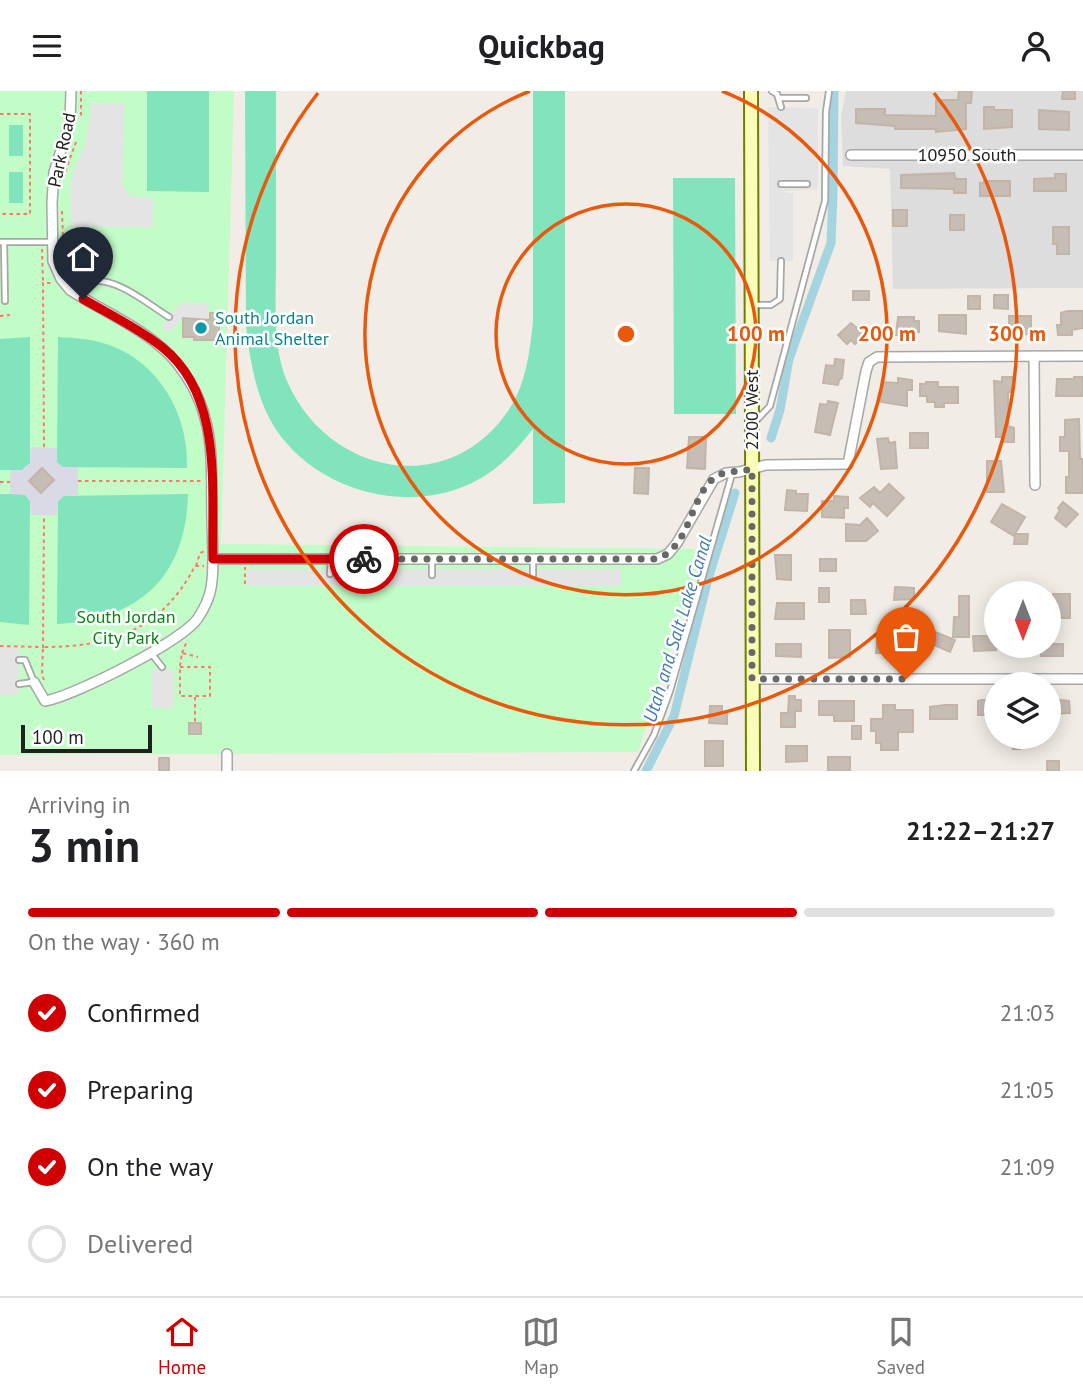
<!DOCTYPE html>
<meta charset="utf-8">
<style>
body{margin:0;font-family:"PT Sans",sans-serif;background:#f6f6f6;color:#202124;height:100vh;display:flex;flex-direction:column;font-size:26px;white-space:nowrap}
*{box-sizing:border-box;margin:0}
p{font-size:23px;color:#757577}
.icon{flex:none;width:38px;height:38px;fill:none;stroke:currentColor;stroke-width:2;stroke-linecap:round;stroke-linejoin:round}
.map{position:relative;height:680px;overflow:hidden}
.details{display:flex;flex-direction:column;background:#fff;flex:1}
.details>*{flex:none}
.needle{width:46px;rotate:180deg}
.controls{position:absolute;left:984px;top:490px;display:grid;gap:14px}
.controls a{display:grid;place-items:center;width:77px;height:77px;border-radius:50%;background:#fff;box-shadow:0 4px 18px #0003;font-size:35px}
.scale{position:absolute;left:21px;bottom:18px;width:131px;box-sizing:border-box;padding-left:7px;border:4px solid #202020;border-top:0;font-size:19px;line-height:24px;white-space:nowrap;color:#202020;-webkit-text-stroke:5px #fff;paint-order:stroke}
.pin{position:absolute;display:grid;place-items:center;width:60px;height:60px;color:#fff;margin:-72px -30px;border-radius:50% 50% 50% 0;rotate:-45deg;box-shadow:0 0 7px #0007}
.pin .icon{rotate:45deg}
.courier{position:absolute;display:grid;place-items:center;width:70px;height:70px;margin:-35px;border:5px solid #d00002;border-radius:50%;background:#fff;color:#222;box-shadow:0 2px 9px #0007}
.headline em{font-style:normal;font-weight:800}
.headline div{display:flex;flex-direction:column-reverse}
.headline{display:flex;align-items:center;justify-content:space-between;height:119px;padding:0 28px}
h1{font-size:46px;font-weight:800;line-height:52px}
.bar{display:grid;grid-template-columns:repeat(4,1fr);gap:10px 7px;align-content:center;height:84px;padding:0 28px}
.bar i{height:9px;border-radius:5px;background:#e0e0e0}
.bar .on{background:#d00002}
.bar p{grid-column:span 4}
ol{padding:0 28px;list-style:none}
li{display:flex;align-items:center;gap:21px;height:77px}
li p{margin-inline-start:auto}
li .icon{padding:7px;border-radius:50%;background:#d00002;color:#fff;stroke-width:4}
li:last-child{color:#757577}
li i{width:38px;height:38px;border:4px solid #e0e0e0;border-radius:50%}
header{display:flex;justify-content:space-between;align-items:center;height:91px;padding:0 28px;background:#fff;font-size:32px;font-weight:800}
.menu{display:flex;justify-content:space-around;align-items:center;height:98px;border-top:2px solid #e0e0e0;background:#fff;font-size:19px;color:#757577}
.menu a{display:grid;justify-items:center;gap:4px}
.menu .on{color:#d00002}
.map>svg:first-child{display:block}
</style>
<header><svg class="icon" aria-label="menu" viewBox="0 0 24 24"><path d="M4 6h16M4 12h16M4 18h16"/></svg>Quickbag<svg class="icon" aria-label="person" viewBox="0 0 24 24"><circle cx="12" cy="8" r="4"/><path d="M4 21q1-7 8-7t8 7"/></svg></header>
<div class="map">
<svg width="1083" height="680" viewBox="0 0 1083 680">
<rect width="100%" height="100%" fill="#f1ede6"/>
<!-- residential -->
<path fill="#dedddd" d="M 846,0 L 1083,0 L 1083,197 L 893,198 L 890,78 L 843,75 L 841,25 Z"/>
<!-- park -->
<path fill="#c2fcc6" d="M 0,0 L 234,0 L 221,453 L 704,458 L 638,661 L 0,664 Z"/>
<!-- pitch -->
<path fill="#81e4bd" d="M 147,0 L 209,0 L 209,101 L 147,100 Z
M 245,0 L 276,0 C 276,57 276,113 276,170 C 276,206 272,257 287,290 C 327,383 447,409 508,320 C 526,294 530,260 533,229 L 533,0 L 565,0 L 565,412 L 533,413 L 533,338 C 521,353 508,368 492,380 C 425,429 320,406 275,337 C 256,307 250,270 246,235 Z
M 9,34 L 23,34 L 23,65 L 9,65 Z
M 9,81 L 23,81 L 23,112 L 9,112 Z
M 673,87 L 735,87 L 736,323 L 674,323 Z
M 30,246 L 30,372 L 22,379 L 0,379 L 0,248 Z
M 58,246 C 76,247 94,248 112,255 C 161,274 189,326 187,377 L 62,376 L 57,371 Z
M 0,403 L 25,403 L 30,410 L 29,534 L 0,531 Z
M 188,403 C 186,487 138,529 57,533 L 58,410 L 64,405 Z"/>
<!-- parking -->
<path fill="#e4e4e4" d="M 90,12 L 124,12 L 123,96 L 129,105 L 153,107 L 153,136 L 71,136 L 70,98 L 72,83 L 85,54 L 90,27 Z
M 768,16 L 818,17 L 818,98 L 785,100 L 787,102 L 793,102 L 793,170 L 770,170 Z
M 180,212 L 208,212 L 208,229 L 182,227 L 169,242 L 161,236 Z
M 247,478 L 621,478 L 621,495 L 247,495 Z
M 0,556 L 19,558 L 19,604 L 0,604 Z
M 152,579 L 174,579 L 174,617 L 152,617 Z"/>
<!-- plaza -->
<path fill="#dadae7" d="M 31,356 L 57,357 L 57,371 L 62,376 L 78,376 L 78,404 L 64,405 L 58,410 L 57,424 L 31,424 L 30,410 L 25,404 L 10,403 L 10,379 L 22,379 L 30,372 Z"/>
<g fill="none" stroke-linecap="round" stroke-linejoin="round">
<!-- canal -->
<path stroke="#a5d4e1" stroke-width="9" d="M 771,347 L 780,319 L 789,268 L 831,152 L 833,103 L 834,0
M 646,680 L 674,625 L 708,488 L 735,402"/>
</g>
<!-- building -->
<path fill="#c6bdb5" stroke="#c4b4a8" stroke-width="2" d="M 959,0 L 972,0 L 971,12 L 966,12 L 966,38 L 936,41 L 936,38 L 895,38 L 895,35 L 856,32 L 856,18 L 885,18 L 885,24 L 936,25 L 936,9 L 958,9 Z
M 1063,0 L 1075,0 L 1075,8 L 1062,8 Z
M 984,16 L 994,16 L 994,19 L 1012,19 L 1012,36 L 984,38 Z
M 1039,19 L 1069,21 L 1069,39 L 1039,38 Z
M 954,82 L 956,88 L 966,88 L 966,102 L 954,102 L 954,98 L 901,97 L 901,84 Z
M 1055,83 L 1066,83 L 1066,100 L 1034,100 L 1034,88 L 1055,87 Z
M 984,90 L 1010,90 L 1010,105 L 980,105 L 980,92 L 984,92 Z
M 893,119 L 907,119 L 907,135 L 893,135 Z
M 950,124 L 964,124 L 964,139 L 950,139 Z
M 1053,136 L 1069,136 L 1069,163 L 1057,163 L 1057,153 L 1053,153 Z
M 853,200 L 869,200 L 869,209 L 853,209 Z
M 994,204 L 1008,204 L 1008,218 L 994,217 Z
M 968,205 L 980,205 L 980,218 L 968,218 Z
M 1067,220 L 1083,220 L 1083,237 L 1072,239 L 1072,244 L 1058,244 L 1057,234 L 1061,234 L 1061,222 Z
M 210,222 L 219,222 L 219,249 L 194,249 L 194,246 L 183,246 L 183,227 L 210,229 Z
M 939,224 L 966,224 L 966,243 L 939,240 Z
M 1009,225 L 1031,225 L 1031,243 L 1009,244 Z
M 898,226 L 914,226 L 914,230 L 919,230 L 919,241 L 896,244 Z
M 851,232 L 857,237 L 860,234 L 867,242 L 855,253 L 851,249 L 847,253 L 838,244 Z
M 835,268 L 844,269 L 842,287 L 839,289 L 838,294 L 823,292 L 826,274 L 834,275 Z
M 1002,286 L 1013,286 L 1013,301 L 1008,301 L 1008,335 L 1014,337 L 1014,351 L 1002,351 L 1002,346 L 996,346 L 994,290 L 1002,291 Z
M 1074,286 L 1083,286 L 1083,305 L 1056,305 L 1057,288 L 1074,288 Z
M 898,287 L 912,289 L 912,299 L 907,299 L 907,315 L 881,311 L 882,291 L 898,292 Z
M 926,291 L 938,291 L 938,296 L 958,296 L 958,312 L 944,312 L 944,316 L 935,316 L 935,311 L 927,311 L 927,305 L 920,305 L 920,293 L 926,293 Z
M 828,310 L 838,312 L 830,344 L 815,341 L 820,313 L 827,314 Z
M 1079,328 L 1080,368 L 1083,368 L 1083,402 L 1066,402 L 1066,386 L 1069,386 L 1069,360 L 1060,360 L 1060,346 L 1065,346 L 1065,329 Z
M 910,342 L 928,342 L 928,357 L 910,357 Z
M 689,346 L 706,346 L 705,378 L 687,377 Z
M 888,347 L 889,352 L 895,351 L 897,377 L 881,378 L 877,348 Z
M 987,370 L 1001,370 L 1004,401 L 987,401 Z
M 42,377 L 54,389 L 41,402 L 29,390 Z
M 635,377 L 649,377 L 648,403 L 634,402 Z
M 889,393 L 904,407 L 887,425 L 873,412 L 870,416 L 860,407 L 874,396 L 880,402 Z
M 787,399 L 796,400 L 796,403 L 808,403 L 807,420 L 785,419 Z
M 834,405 L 848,406 L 848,417 L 844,417 L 844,427 L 822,426 L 822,410 L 834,410 Z
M 1063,411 L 1078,423 L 1066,436 L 1055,427 L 1060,419 L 1058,417 Z
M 1002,413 L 1025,426 L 1015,443 L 1028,443 L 1027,453 L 1014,453 L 1015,443 L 1014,445 L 991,431 Z
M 867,427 L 878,440 L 866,450 L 846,450 L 846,433 L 860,434 Z
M 775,464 L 791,464 L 791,489 L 777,488 Z
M 820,468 L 836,468 L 836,480 L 820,480 Z
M 895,496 L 914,497 L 914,508 L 894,509 Z
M 819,497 L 829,497 L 829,511 L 819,511 Z
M 1053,503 L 1070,503 L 1070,527 L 1053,527 Z
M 959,505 L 969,505 L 969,546 L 953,546 L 954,526 L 959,526 Z
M 851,509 L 865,509 L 866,523 L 851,523 Z
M 777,512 L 804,512 L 804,528 L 775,528 Z
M 829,539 L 850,539 L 850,566 L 829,567 Z
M 930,539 L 955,549 L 950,561 L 925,550 Z
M 878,544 L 886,544 L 886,548 L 906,548 L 906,562 L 876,562 Z
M 973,545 L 996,545 L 996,559 L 974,560 Z
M 776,553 L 801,553 L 801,566 L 776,565 Z
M 1048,553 L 1063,553 L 1063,565 L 1041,565 L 1041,555 Z
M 789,605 L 795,605 L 795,609 L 801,609 L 801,620 L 795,620 L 795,636 L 781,636 L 781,622 L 788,622 Z
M 1050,608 L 1069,610 L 1070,622 L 1048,623 Z
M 981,609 L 995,609 L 996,624 L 978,624 L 978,610 Z
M 819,610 L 854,610 L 854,630 L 834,630 L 834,624 L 819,624 Z
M 883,614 L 895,614 L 895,619 L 913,619 L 913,641 L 898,641 L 898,659 L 881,659 L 881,652 L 876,652 L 876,640 L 871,640 L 871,628 L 883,628 Z
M 945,614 L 957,614 L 957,628 L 930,628 L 930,616 Z
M 710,615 L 722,615 L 722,622 L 727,622 L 727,633 L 709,632 Z
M 189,632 L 201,632 L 201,643 L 189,643 Z
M 852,635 L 861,635 L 861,648 L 852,648 Z
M 1013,646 L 1020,646 L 1020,658 L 1013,658 Z
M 705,650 L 723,650 L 723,675 L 705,675 Z
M 786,655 L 807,655 L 807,670 L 786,671 Z
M 828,666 L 850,666 L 850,680 L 828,680 Z
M 159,667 L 169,667 L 169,680 L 159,680 Z
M 1047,670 L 1059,670 L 1059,680 L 1047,680 Z"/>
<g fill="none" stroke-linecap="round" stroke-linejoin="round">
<!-- lane casing -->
<g stroke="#a7a7a7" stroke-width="8">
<path id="lane" d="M 772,0 L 777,3 L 781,16
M 779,7 L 806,7
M 781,93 L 807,93
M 0,151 L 51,151
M 4,151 L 5,210
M 76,202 L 88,190 C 117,186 145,211 169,226
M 753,214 L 771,214 L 780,208 L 781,170
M 754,332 L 770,315 L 825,110 L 826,21 L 829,0
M 432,469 L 432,484
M 330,483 L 331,468
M 533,484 L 533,469
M 151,562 L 162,576
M 19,569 L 25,569 L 34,591 L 19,593
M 634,680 L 654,644 L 670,600 L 732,383"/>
</g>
<!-- street casing -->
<g stroke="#a7a7a7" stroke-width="12">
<path id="street" d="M 851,64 L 1083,64
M 1034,265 L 1035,394
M 213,468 L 657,468 L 668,463 L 677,452 L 714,388 L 726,382 L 739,381 L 766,374 L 848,373 L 866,280 L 869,271 L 877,266 L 1083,265
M 752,588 L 1083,588
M 34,591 L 45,610 C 74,605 183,550 198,527 C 204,518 209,508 211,497 C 215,475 212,451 212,428 C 211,395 214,359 205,327 C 200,307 189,287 176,271 C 149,239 105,222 70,199 L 61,188 L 53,170 L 52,112 L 54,81 L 70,31 L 71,0
M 227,663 L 227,680"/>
</g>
<!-- secondary casing -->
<g stroke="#727e00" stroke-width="16">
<path id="secondary" d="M 751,0 L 753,680"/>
</g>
<!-- path -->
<path stroke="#ff7869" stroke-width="2" stroke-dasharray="3.5 3.5" stroke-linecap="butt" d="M 81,0 L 81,25
M 0,23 L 30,23 L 30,123 L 0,123
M 63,87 L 76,51
M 62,120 L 63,146
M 42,158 L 43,191
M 0,225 L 10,224
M 44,356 L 43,192 L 53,192
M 78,390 L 204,390
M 0,391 L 10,391
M 196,475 L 200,462 L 205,460
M 245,493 L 245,476
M 0,555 L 43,556 L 44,424
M 182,562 L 187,550
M 180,575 L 182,562 L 198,566
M 180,576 L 210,576 L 210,605 L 180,605 Z
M 44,589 L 42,584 L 43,556 C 111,556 162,539 195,475 L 204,475
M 195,606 L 195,632"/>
<!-- lane -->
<use href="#lane" stroke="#fff" stroke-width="4.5"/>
<!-- street -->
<use href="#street" stroke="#fff" stroke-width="9"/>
<!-- secondary -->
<use href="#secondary" stroke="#fafdb9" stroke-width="12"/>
</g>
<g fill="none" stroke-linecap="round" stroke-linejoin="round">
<!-- done -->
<path stroke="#696865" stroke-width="7" stroke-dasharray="0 12.6" d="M 364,468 L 657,468 C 691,455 689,408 714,387 C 724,379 740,381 752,378 L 752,588 L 906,588"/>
<!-- route -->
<path stroke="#d00002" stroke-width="9" d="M 83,208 C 109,223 138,237 162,256 C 224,305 211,398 213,468 L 364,468"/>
</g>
<!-- distance rings -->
<g fill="none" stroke="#e8590c" stroke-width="3.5">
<circle cx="626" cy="243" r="130"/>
<path d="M722 0A261 261 0 1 1 530 0"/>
<path d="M934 2A391 391 0 1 1 318 2"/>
</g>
<!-- markers -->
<circle fill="#0f9aa8" stroke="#fff" stroke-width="2.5" cx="201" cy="237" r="7"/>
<g text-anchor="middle" stroke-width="5" stroke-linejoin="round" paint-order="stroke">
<!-- street labels -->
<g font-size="18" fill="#202020" stroke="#fff">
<text transform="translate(62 59) rotate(-78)" y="6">Park Road</text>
<text x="967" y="70">10950 South</text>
<text transform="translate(752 319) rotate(-90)" y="6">2200 West</text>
</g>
<!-- culture labels -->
<g font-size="18" fill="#0d838f" stroke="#fff" text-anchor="start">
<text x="215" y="233">South Jordan<tspan x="215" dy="21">Animal Shelter</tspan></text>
</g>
<!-- park labels -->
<g font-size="18" fill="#068610" stroke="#fff">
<text x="126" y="532">South Jordan<tspan x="126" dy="21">City Park</tspan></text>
</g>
<!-- water labels -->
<g font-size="19" font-style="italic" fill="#447aae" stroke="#fff">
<text transform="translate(677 538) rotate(-73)" y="7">Utah and Salt Lake Canal</text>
</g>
</g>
<circle cx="626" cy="243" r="10" fill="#e8590c" stroke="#fff" stroke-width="3.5"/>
<g font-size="21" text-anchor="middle" font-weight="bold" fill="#e8590c" stroke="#fff" stroke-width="5" stroke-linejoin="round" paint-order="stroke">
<text x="756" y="250">100 m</text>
<text x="887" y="250">200 m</text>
<text x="1017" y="250">300 m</text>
</g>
</svg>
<div class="controls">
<a><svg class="needle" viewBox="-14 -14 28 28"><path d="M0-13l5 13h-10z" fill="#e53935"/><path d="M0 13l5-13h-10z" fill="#757577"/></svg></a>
<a><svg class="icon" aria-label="layers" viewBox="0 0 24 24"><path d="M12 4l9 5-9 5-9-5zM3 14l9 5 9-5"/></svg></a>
</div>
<div class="scale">100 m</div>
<div class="pin" style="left:906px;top:588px;background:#ea580c"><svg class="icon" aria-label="bag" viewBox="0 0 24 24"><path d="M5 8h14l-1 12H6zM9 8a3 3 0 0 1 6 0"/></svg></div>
<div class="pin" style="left:83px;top:208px;background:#1f2937"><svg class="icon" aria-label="home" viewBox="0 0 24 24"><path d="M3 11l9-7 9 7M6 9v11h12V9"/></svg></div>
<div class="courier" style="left:364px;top:468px"><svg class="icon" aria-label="bike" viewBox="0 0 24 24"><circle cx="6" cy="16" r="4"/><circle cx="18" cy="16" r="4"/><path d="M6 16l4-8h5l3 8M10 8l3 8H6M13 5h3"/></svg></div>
</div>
<section class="details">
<div class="headline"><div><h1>3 min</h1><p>Arriving in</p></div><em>21:22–21:27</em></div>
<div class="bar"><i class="on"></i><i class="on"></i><i class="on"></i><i></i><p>On the way · 360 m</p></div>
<ol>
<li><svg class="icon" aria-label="check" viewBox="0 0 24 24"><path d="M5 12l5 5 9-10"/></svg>Confirmed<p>21:03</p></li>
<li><svg class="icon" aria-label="check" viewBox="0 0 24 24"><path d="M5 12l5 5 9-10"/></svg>Preparing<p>21:05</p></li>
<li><svg class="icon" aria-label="check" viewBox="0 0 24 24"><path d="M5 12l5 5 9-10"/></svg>On the way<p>21:09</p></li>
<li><i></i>Delivered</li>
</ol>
</section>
<nav class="menu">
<a class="on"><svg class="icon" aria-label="home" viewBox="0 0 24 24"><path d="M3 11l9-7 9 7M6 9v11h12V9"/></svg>Home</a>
<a><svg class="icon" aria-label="map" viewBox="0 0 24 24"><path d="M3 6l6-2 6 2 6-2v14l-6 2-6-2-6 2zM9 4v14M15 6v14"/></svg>Map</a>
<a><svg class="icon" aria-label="saved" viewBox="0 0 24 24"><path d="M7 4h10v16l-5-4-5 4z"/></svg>Saved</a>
</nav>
